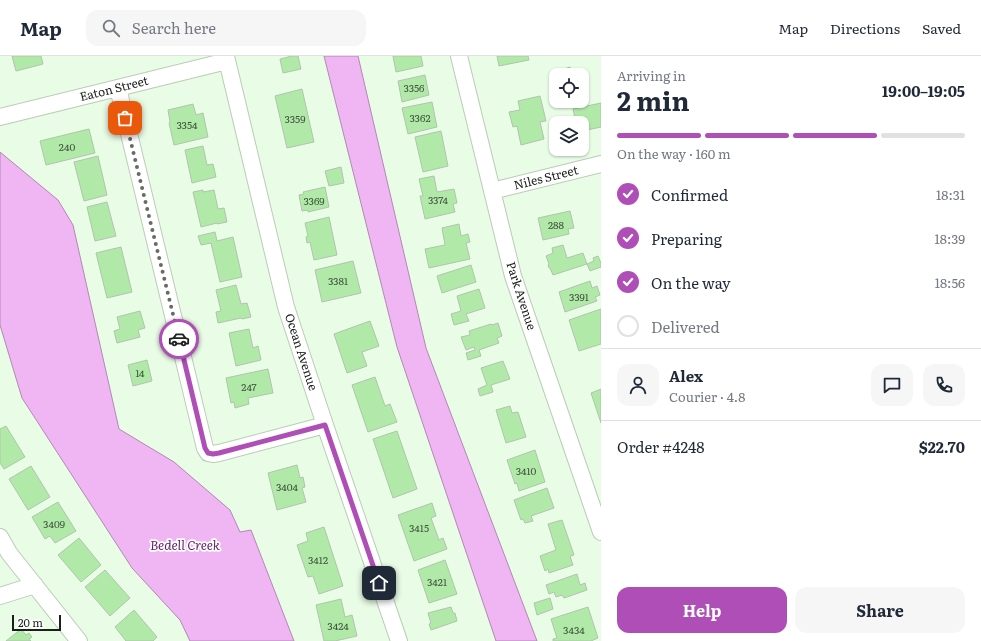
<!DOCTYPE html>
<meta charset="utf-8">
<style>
body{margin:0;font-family:Literata,serif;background:#f6f6f7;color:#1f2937;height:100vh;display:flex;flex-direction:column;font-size:15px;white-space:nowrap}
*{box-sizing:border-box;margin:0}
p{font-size:13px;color:#747a83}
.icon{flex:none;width:22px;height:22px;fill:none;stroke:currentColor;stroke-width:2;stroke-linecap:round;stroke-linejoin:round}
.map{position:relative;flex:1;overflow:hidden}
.sheet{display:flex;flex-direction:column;background:#fff;width:380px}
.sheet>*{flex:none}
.fabs{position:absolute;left:549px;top:12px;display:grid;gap:8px}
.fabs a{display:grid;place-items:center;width:40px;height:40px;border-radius:8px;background:#fff;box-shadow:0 1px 3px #0004;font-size:20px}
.scale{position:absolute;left:12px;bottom:10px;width:49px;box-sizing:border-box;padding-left:4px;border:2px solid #1b211a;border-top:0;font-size:11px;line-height:14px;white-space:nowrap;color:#1b211a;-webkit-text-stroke:3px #fff;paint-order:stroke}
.pin{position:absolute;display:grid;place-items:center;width:34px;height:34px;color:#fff;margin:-17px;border-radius:8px;box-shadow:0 2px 6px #0006}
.courier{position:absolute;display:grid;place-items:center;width:40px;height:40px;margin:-20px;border:3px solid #af4eb6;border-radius:50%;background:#fff;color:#222;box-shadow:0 1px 5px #0007}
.headline em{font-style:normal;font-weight:700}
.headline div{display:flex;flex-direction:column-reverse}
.headline{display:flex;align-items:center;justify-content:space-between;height:68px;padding:0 16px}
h1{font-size:26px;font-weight:700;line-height:30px}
.bar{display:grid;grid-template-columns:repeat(4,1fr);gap:6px 4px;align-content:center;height:48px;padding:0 16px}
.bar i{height:5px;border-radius:3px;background:#e0e1e3}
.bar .active{background:#af4eb6}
.bar p{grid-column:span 4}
.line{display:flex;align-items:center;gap:10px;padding:0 16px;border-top:1px solid #e0e1e3}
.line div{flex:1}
.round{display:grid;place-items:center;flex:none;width:42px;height:42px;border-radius:12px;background:#f6f6f7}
ol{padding:0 16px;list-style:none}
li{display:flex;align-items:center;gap:12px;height:44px}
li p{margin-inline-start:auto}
li .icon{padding:4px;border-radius:50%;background:#af4eb6;color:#fff;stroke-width:4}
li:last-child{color:#747a83}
li i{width:22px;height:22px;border:2px solid #e0e1e3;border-radius:50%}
.cta{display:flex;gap:8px;margin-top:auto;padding:8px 16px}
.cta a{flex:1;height:46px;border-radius:12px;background:#af4eb6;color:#fff;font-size:16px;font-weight:700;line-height:46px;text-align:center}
.cta a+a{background:#f6f6f7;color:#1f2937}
header{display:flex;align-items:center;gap:24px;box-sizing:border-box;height:56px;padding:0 20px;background:#fff;border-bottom:1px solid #e0e1e3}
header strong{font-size:19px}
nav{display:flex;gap:22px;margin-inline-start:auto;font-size:14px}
.search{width:280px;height:36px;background:#f6f6f7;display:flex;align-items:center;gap:10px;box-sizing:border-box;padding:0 14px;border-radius:12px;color:#747a83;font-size:15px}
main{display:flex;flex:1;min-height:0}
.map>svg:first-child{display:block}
</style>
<header>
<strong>Map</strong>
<div class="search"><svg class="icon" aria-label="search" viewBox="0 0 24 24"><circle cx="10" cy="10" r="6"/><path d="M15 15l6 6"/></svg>Search here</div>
<nav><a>Map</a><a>Directions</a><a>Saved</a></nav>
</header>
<main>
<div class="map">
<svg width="601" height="585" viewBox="0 0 601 585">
<rect width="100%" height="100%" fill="#e9fce6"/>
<!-- water -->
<path fill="#f0b5f3" stroke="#b089b2" d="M 324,0 L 358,0 L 426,292 L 537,585 L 496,585 L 397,291 Z
M 0,96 L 58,144 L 73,169 L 119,373 L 174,406 L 230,454 L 240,476 L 251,474 L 294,585 L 190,585 L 180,564 L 132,512 L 22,342 L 0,269 Z"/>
<!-- building -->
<path fill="#b1eaa8" stroke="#b1c3ae" d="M 12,0 L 41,0 L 43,8 L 16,15 Z
M 292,0 L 298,0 L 301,13 L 283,17 L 280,3 Z
M 393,0 L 421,0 L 423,10 L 396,16 Z
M 497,0 L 528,0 L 529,4 L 499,10 Z
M 570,11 L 571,18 L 565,19 L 564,13 Z
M 425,19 L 429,39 L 402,46 L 398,25 Z
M 302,33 L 314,86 L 287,92 L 275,40 Z
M 540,40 L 546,65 L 540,66 L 544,83 L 521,89 L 517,70 L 513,71 L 509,56 L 520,54 L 518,45 Z
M 432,46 L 437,71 L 408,78 L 402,52 Z
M 601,47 L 601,71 L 582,75 L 582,67 L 576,67 L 573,53 Z
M 193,48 L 196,59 L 203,57 L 208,81 L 174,89 L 169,67 L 170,66 L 168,54 Z
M 89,73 L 95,97 L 46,109 L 40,85 Z
M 441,75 L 448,110 L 423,116 L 415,81 Z
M 203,90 L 207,109 L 213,108 L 216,121 L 192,127 L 185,94 Z
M 98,100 L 107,139 L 84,145 L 74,106 Z
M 341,111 L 344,127 L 329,130 L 325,115 Z
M 434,120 L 437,136 L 454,133 L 457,147 L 453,148 L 455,156 L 425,163 L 420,140 L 423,140 L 419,123 Z
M 325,131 L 329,151 L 308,156 L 308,154 L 302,155 L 299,139 L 304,138 L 303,136 Z
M 203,134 L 203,136 L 214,134 L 218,153 L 224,152 L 227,166 L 217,168 L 217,167 L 201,171 L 193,136 Z
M 107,146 L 116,180 L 95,185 L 87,151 Z
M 570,155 L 574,172 L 568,173 L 569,178 L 543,184 L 538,162 Z
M 329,161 L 337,199 L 314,204 L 310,186 L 307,187 L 306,181 L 308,180 L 305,167 Z
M 459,168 L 461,180 L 468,178 L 470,186 L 466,187 L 470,203 L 429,212 L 425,193 L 445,189 L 442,172 Z
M 215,176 L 217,185 L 233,181 L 242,221 L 220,226 L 211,187 L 201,189 L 198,180 Z
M 563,189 L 567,202 L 583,197 L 587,208 L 553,219 L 550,212 L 549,212 L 548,209 L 549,208 L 546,200 L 553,197 L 552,192 Z
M 121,191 L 132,236 L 107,242 L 96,197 Z
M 598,200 L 601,207 L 601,211 L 590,215 L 587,208 L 594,205 L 593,202 Z
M 353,205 L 361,237 L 322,246 L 315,214 Z
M 471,209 L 476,226 L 442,237 L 437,220 Z
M 590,225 L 592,232 L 597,230 L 600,239 L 595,241 L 597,245 L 565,256 L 559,236 Z
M 236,229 L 241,248 L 247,247 L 251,261 L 242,263 L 241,262 L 218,267 L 216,256 L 221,255 L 216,234 Z
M 479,233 L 485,252 L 466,258 L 469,265 L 454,269 L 451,258 L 461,255 L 457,240 Z
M 601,253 L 601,288 L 579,295 L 569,264 Z
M 140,255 L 145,272 L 138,274 L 140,281 L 117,287 L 114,275 L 120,273 L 117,261 Z
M 370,265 L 379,290 L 362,296 L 367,310 L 347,317 L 334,278 Z
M 498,267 L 502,280 L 497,282 L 499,287 L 479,294 L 481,300 L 468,304 L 466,297 L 475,294 L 474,291 L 466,294 L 461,281 L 470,279 L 469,275 L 491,268 L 492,269 Z
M 249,273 L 253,292 L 258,290 L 261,304 L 236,310 L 229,277 Z
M 147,304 L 152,325 L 133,330 L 128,309 Z
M 503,305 L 510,323 L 491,329 L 493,336 L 480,340 L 478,333 L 487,329 L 481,312 Z
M 268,313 L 273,337 L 248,342 L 249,348 L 235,352 L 234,346 L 231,347 L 226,322 Z
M 375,321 L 385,350 L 390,348 L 397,366 L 368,376 L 352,329 Z
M 601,333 L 601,367 L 591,337 Z
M 510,350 L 512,357 L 518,356 L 526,381 L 506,387 L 496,354 Z
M 6,370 L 25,401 L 4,413 L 0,407 L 0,373 Z
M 397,375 L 417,433 L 393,442 L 373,383 Z
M 535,394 L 545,426 L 519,435 L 517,427 L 515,428 L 507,404 Z
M 297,409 L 300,422 L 303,421 L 305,431 L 302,432 L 306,446 L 277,454 L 268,417 Z
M 31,410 L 50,441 L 28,454 L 9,423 Z
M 547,432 L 554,452 L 531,460 L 533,465 L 525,467 L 523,463 L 521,464 L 514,444 Z
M 58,446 L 76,475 L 55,487 L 50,480 L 45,483 L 32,461 Z
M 432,447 L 436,460 L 431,462 L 439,484 L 443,482 L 447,493 L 414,505 L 398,459 Z
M 562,464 L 574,499 L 570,500 L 573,509 L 549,517 L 548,513 L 545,515 L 540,500 L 556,494 L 548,468 Z
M 324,471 L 343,530 L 319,538 L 313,520 L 308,521 L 297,489 L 308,485 L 306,477 Z
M 79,482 L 101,509 L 81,526 L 58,499 Z
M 445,504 L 457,538 L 429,547 L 418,514 Z
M 105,514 L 130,542 L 110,560 L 85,531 Z
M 577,518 L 580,529 L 585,527 L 587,534 L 564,542 L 562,539 L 556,541 L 554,536 L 549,538 L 546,529 Z
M 550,542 L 553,553 L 537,559 L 534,547 Z
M 341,543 L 345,561 L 352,559 L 357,580 L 335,585 L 324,585 L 316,549 Z
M 451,551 L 453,557 L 455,557 L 457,565 L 431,574 L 429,568 L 431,567 L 428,557 Z
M 588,551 L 598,582 L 591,585 L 553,585 L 553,583 L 557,582 L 551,563 Z
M 134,554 L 157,581 L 153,585 L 126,585 L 115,571 Z
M 21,573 L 26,579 L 29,577 L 32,581 L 29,583 L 31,585 L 6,585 Z"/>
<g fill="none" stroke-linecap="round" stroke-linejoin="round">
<!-- minor casing -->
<g stroke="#baccb7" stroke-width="18">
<path id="minor" d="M 226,0 L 286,251 L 325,369 L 399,585
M 459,0 L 513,220 L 601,476
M 118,32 L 205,392 L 208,397 L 213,398 L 219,397 L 325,369
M 0,61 L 227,5
M 492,135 L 601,108
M 0,481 L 9,497 L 79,585
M 0,540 L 35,529"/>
</g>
<!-- minor -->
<use href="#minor" stroke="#fff" stroke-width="16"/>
</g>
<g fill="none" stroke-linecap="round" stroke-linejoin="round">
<!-- done -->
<path stroke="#636e61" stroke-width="4" stroke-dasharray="0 7.2" d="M 125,62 L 179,283"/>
<!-- route -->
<path stroke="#af4eb6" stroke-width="5" d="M 179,283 L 205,392 L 208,397 L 213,398 L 219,397 L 325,369 L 379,527"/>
</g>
<g text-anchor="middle" stroke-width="3.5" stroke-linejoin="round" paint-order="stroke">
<!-- number labels -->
<g font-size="10" fill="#40533e">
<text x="414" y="36">3356</text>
<text x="420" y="66">3362</text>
<text x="295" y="67">3359</text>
<text x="187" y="73">3354</text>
<text x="67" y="95">240</text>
<text x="438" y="148">3374</text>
<text x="314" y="149">3369</text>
<text x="556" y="173">288</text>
<text x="338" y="229">3381</text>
<text x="579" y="245">3391</text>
<text x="140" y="321">14</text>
<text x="249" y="335">247</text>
<text x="526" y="419">3410</text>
<text x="287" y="435">3404</text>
<text x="54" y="472">3409</text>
<text x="419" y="476">3415</text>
<text x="318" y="508">3412</text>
<text x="437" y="530">3421</text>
<text x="338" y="574">3424</text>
<text x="574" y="578">3434</text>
</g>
<!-- street labels -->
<g font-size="12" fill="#1b211a" stroke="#fff">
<text transform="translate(114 33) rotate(-14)" y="4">Eaton Street</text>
<text transform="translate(546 122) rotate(-14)" y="4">Niles Street</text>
<text transform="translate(521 240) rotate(72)" y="4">Park Avenue</text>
<text transform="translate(301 296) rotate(72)" y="4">Ocean Avenue</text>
</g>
<!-- water labels -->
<g font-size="13" font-style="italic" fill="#611d66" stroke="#fff">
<text x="185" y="494">Bedell Creek</text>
</g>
</g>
</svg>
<div class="fabs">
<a><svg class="icon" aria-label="locate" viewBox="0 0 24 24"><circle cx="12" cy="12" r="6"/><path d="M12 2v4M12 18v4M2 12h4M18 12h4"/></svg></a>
<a><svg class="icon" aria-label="layers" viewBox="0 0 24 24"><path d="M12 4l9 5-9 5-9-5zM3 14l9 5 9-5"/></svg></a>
</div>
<div class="scale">20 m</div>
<div class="pin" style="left:125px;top:62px;background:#ea580c"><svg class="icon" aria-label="bag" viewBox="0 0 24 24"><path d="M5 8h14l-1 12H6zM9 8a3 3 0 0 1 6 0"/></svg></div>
<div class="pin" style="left:379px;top:527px;background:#1f2937"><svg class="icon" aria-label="home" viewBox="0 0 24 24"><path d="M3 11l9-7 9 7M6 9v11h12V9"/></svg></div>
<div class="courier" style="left:179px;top:283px"><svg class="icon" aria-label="car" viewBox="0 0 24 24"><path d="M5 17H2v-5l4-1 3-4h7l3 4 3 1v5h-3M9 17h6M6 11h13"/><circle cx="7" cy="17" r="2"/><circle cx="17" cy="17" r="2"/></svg></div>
</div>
<section class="sheet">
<div class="headline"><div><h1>2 min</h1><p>Arriving in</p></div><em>19:00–19:05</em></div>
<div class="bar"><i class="active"></i><i class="active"></i><i class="active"></i><i></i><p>On the way · 160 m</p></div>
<ol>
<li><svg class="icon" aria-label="check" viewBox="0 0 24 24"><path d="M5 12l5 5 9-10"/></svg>Confirmed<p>18:31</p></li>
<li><svg class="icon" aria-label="check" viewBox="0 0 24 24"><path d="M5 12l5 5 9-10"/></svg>Preparing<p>18:39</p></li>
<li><svg class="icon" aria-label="check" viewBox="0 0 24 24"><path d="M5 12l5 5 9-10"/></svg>On the way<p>18:56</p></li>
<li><i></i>Delivered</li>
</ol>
<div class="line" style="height:72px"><a class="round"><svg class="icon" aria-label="person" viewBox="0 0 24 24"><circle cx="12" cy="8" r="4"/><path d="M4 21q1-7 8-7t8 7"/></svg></a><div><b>Alex</b><p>Courier · 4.8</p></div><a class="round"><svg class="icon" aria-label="chat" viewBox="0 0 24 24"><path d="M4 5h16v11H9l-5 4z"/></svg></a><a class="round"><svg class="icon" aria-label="phone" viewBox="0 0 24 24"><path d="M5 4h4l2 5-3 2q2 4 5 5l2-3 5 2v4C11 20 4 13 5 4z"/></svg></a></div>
<div class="line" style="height:52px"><div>Order #4248</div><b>$22.70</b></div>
<div class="cta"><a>Help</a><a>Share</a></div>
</section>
</main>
